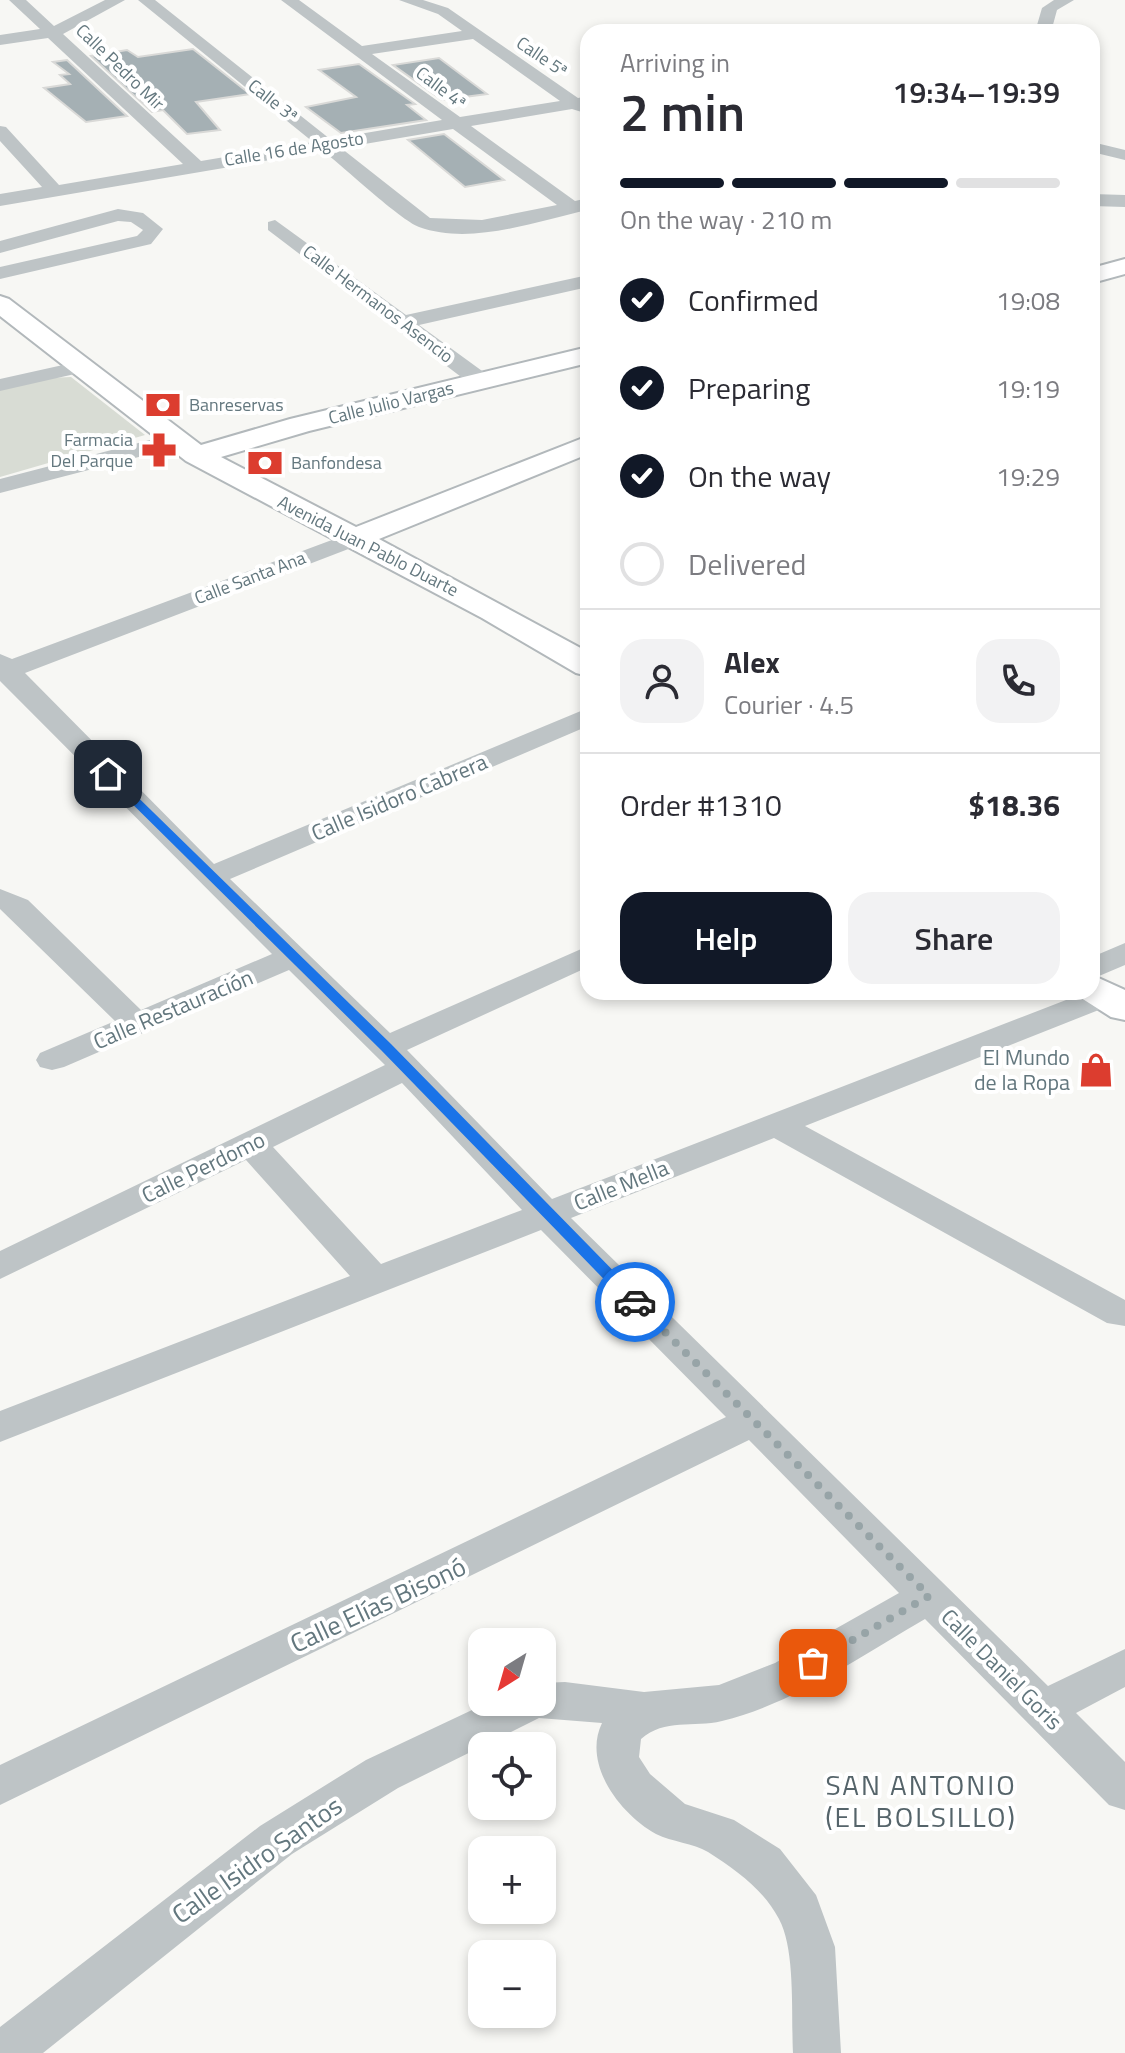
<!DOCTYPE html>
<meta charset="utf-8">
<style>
body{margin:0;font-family:"Titillium Web",sans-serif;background:#f2f2f3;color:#2b2b33;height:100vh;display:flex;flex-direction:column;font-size:30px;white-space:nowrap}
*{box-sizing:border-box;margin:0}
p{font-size:26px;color:#7c7c81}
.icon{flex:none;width:44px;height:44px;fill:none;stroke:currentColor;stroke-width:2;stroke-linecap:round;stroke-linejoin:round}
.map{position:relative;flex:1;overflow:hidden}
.sheet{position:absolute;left:580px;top:24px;width:520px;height:976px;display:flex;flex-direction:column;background:#fff;border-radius:24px;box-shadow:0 4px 12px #0003}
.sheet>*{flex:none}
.needle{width:52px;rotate:217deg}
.tools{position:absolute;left:468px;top:1628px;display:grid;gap:16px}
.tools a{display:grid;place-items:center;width:88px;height:88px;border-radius:16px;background:#fff;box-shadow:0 4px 12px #0003;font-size:40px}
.pin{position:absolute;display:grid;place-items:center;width:68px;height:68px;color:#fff;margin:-34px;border-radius:16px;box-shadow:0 4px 12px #0006}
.courier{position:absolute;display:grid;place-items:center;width:80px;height:80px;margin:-40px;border:6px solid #1a73e8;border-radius:50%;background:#fff;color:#222;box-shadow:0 2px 10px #0007}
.summary em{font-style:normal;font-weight:600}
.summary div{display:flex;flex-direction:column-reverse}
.summary{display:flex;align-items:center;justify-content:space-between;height:136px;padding:0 40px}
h1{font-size:52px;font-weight:600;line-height:60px}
.bar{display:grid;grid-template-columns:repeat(4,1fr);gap:12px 8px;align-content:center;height:96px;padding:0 40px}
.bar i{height:10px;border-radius:6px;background:#e1e1e2}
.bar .current{background:#111827}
.bar p{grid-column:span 4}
.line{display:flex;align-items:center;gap:20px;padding:0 40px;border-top:2px solid #e1e1e2}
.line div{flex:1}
.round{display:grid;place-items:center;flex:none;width:84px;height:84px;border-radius:24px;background:#f2f2f3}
ol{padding:0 40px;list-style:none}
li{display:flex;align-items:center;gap:24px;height:88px}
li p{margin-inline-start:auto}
li .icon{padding:8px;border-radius:50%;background:#111827;color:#fff;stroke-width:4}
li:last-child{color:#7c7c81}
li i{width:44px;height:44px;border:4px solid #e1e1e2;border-radius:50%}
.button{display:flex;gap:16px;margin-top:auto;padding:16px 40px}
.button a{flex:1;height:92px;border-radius:24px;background:#111827;color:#fff;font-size:32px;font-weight:600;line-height:92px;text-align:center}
.button a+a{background:#f2f2f3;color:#2b2b33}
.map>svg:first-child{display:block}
</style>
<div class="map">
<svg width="1125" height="2053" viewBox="0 0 1125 2053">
<rect width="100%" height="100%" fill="#f7f7f4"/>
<!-- green -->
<path fill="#d8dcd4" d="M 71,377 L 145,435 L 0,477 L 0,389 L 48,378 Z"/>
<!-- building -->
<path fill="#a5b0b4" stroke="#d9d9d7" stroke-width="2" d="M 193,49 L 250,94 L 196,102 L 220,130 L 187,134 L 163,110 L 152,112 L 91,56 L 127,50 L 138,57 Z
M 439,58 L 487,94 L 442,100 L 393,65 Z
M 67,60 L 127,116 L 86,122 L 44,88 L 70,84 L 60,75 L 69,74 L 53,62 Z
M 359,64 L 415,104 L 407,105 L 426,120 L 341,133 L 306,107 L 356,97 L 319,70 Z
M 444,134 L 504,180 L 465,187 L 408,140 Z"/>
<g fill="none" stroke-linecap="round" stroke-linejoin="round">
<!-- major casing -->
<g stroke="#b2b8bb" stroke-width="4">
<path id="major" d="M 1125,259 L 1125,274 L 1092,283 L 1092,268 Z
M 0,296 L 9,299 L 201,445 L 290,419 L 588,347 L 588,363 L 309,431 L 221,457 L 356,527 L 588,436 L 588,454 L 379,539 L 588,652 L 588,676 L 576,673 L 482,618 L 186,461 L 0,316 Z
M 1092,975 L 1125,990 L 1125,1020 L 1111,1017 L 1078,996 L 1076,992 L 1092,992 Z"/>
</g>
<!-- minor -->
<path fill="#bec4c6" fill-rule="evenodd" d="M 9,0 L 26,0 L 54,26 L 105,0 L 125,0 L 63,34 L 201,161 L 313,142 L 138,0 L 155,0 L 330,139 L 442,120 L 281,0 L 299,0 L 362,46 L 462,31 L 438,14 L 399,0 L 423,0 L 448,8 L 578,98 L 588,96 L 588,114 L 572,109 L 471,126 L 575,201 L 588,198 L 588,210 C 536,221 472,246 419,227 C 399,219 344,167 323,151 L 0,206 L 0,194 L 42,187 L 0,141 L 0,126 L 6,127 L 59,185 L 183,164 L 48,38 L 0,45 L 0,35 L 40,29 ZM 473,39 L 560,101 L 460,117 L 372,54 ZM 453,129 L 557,205 L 482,220 L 430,218 L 341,148 Z
M 1054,0 L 1074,0 L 1057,10 L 1051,32 L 1035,32 L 1042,8 Z
M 1092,142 L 1125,150 L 1125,160 L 1092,152 Z
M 1092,194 L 1125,195 L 1125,207 L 1092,206 Z
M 118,209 L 143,213 L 163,229 L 151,244 L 0,279 L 0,267 L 137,236 L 143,230 L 131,222 L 118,221 L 0,253 L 0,241 Z
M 275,220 L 406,315 L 588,275 L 588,287 L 419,325 L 489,376 L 492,381 L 481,387 L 473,386 L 268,230 L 268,222 Z
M 81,361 L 92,367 L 88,371 L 0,391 L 0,379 Z
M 173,434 L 181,436 L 184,441 L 181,446 L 0,493 L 0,479 Z
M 356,531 L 364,533 L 368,538 L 364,543 L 25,673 L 214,864 L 588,708 L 588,726 L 230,879 L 390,1033 L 588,946 L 588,967 L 407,1050 L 552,1199 L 1097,988 L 1108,985 L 1119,988 L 1124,995 L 1119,1002 L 805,1126 L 1125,1300 L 1125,1326 L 1107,1323 L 774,1138 L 571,1218 L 1048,1686 L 1125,1649 L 1125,1687 L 1076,1713 L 1125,1762 L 1125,1810 L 1109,1805 L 925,1619 C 861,1656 795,1703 722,1721 C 693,1728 665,1718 641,1739 L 639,1757 L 650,1774 L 685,1804 L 734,1820 L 780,1849 L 816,1895 L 835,1947 L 841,2053 L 793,2053 C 791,2017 796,1950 779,1919 C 763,1889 736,1870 708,1852 C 693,1843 672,1842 656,1834 C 620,1814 582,1764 602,1723 L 539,1718 L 398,1788 L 292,1854 L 43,2053 L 0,2053 L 0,2027 L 260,1826 L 366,1760 L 489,1702 L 542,1702 L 542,1683 L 565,1682 L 644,1692 L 719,1685 L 775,1663 L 899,1593 L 749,1440 L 0,1805 L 0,1765 L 726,1417 L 541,1230 L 0,1442 L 0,1411 L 350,1276 L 246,1160 L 0,1279 L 0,1251 L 385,1065 L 289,970 L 64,1067 L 52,1070 L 40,1067 L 36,1060 L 40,1053 L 115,1021 L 0,909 L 0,889 L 28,900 L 141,1010 L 272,954 L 0,681 L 0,654 L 12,659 ZM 402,1083 L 522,1210 L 381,1264 L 273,1147 Z
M 1125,943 L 1125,965 L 1092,979 L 1092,957 Z"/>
<!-- major -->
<use href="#major" fill="#fff" fill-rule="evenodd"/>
</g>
<!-- route -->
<path fill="#1a73e8" d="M 104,772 L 112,772 L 391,1044 L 640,1298 L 640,1306 L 630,1306 L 381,1050 L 104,776 Z"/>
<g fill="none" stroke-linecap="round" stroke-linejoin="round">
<!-- done -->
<path stroke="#97a4a7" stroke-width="8" stroke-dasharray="0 14.4" d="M 635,1302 L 929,1596 L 813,1663"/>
</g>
<!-- icons -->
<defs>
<g id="bank-bare" transform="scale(2.76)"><path d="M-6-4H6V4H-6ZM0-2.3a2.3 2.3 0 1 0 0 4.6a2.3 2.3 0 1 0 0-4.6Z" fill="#dc3d2f" stroke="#fff" stroke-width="2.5" paint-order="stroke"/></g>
<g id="pharmacy-bare" transform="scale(2.76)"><path d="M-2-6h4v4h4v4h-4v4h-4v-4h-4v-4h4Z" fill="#dc3d2f" stroke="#fff" stroke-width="2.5" paint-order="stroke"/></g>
<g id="shop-bare" transform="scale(2.76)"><path d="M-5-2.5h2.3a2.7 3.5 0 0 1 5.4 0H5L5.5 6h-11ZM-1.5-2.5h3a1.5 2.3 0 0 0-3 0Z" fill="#dc3d2f" stroke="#fff" stroke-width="2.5" paint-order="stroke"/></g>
</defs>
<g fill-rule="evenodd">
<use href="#bank-bare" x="163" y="405"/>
<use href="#pharmacy-bare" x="159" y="450"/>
<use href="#bank-bare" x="265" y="463"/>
<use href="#shop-bare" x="1096" y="1070"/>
</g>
<g text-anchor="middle" stroke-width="8" stroke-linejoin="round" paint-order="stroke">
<!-- far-street labels -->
<g font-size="18" fill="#63777e" stroke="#fff">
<text transform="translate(542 57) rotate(34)" y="6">Calle 5ª</text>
<text transform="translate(120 67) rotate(44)" y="6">Calle Pedro Mir</text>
<text transform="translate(441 88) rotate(37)" y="6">Calle 4ª</text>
<text transform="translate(273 101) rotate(38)" y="6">Calle 3ª</text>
<text transform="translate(294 149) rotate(-9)" y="6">Calle 16 de Agosto</text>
<text transform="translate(378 304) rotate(37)" y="6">Calle Hermanos Asencio</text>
<text transform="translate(391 403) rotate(-14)" y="6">Calle Julio Vargas</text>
<text transform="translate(368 546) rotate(27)" y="6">Avenida Juan Pablo Duarte</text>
<text transform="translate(250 578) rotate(-21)" y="6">Calle Santa Ana</text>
</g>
<!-- far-poi labels -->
<g font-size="18" fill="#63777e" stroke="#fff" text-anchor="start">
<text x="189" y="411">Banreservas</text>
<text x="133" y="446" text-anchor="end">Farmacia<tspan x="133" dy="21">Del Parque</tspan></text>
<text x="291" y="469">Banfondesa</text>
</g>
<!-- street labels -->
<g font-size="22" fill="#63777e" stroke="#fff">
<text transform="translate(399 797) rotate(-23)" y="8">Calle Isidoro Cabrera</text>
<text transform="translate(173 1009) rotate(-23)" y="8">Calle Restauración</text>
<text transform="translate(203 1167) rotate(-26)" y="8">Calle Perdomo</text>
<text transform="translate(621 1185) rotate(-22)" y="8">Calle Mella</text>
<text transform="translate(1002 1669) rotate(45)" y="8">Calle Daniel Goris</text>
</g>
<!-- poi labels -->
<g font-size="22" fill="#63777e" stroke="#fff" text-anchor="end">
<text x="1070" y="1065">El Mundo<tspan x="1070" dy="25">de la Ropa</tspan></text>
</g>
<!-- near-street labels -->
<g font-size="26" fill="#63777e" stroke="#fff">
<text transform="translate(378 1605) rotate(-25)" y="9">Calle Elías Bisonó</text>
<text transform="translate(257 1860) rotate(-35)" y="9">Calle Isidro Santos</text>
</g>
<!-- near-neighbourhood labels -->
<g font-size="28" letter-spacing="2" fill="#55646a" stroke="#fff">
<text x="921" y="1795">SAN ANTONIO<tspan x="921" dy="32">(EL BOLSILLO)</tspan></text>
</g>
</g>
</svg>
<div class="tools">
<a><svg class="needle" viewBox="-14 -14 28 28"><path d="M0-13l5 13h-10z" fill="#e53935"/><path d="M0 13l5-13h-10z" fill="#7c7c81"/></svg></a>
<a><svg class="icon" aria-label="locate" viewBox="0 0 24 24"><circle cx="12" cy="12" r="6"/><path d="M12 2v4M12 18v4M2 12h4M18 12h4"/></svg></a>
<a>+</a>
<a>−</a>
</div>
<div class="pin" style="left:813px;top:1663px;background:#ea580c"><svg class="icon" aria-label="bag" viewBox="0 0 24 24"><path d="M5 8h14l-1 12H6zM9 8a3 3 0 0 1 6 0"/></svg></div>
<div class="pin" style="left:108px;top:774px;background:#1f2937"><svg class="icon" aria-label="home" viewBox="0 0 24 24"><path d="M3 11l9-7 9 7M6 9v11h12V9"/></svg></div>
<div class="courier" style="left:635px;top:1302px"><svg class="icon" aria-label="car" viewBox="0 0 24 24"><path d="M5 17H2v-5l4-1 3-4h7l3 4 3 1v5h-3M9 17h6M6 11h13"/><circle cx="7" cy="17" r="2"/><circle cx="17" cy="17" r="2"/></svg></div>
<section class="sheet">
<div class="summary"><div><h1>2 min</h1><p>Arriving in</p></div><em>19:34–19:39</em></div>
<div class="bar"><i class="current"></i><i class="current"></i><i class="current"></i><i></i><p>On the way · 210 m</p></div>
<ol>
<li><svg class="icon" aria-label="check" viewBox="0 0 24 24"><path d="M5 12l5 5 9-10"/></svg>Confirmed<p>19:08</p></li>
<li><svg class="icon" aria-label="check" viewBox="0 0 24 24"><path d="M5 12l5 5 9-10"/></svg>Preparing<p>19:19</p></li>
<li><svg class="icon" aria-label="check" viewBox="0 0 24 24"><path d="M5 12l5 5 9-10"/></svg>On the way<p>19:29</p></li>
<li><i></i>Delivered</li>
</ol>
<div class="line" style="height:144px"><a class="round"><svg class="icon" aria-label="person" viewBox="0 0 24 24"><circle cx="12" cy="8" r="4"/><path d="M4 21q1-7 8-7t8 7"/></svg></a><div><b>Alex</b><p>Courier · 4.5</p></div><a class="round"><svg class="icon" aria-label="phone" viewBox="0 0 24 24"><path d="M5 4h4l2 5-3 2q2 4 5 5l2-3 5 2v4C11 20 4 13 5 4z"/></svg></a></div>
<div class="line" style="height:104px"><div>Order #1310</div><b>$18.36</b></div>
<div class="button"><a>Help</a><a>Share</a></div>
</section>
</div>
